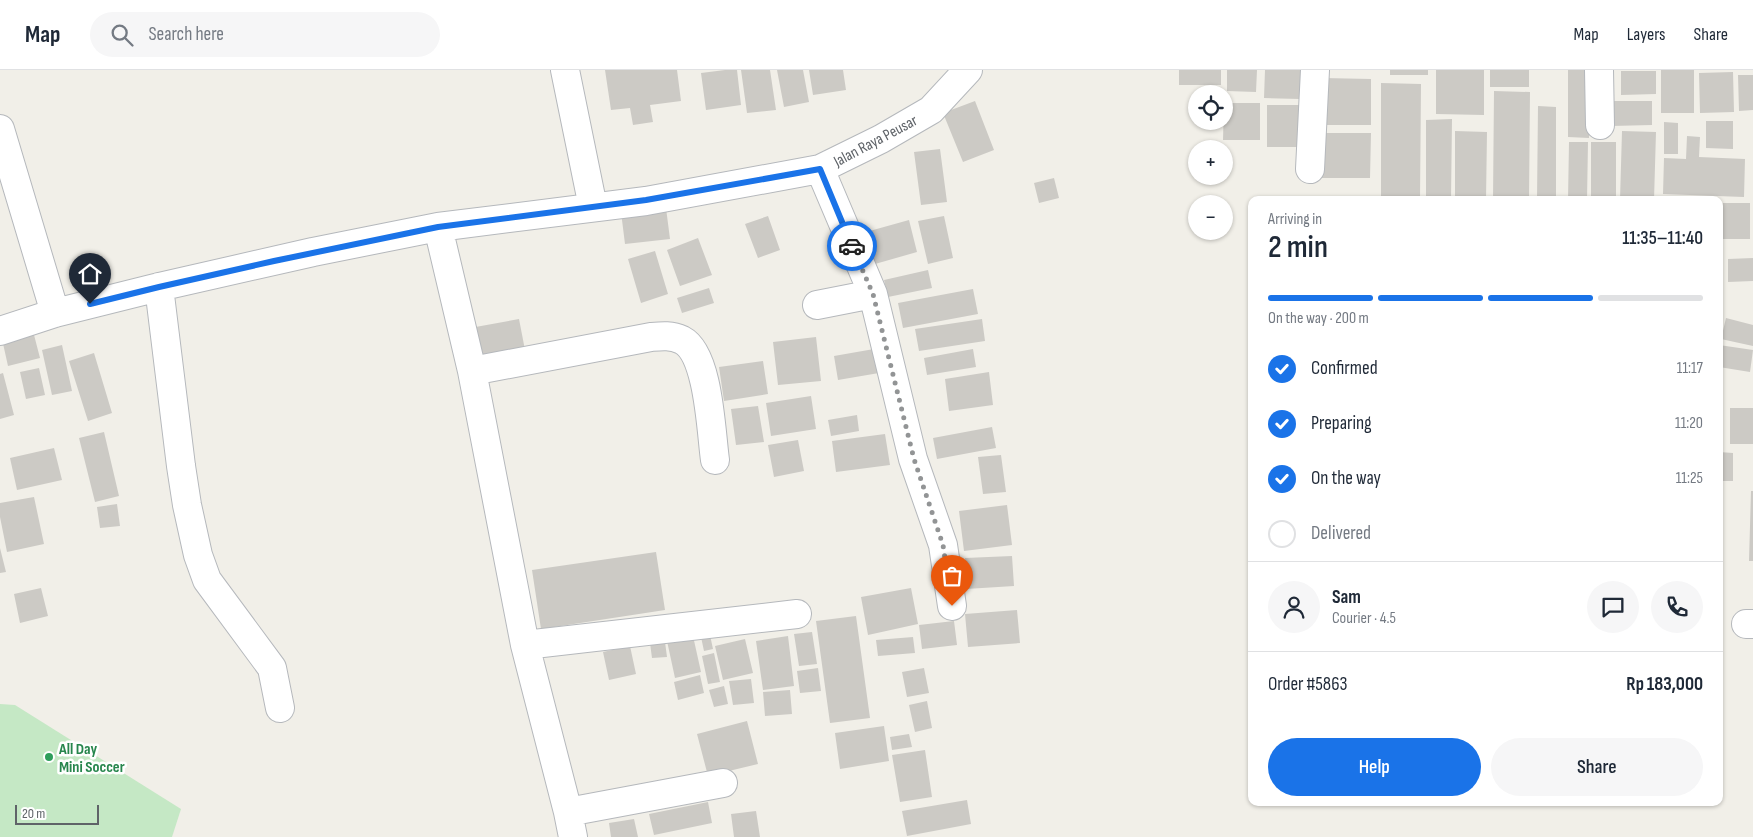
<!DOCTYPE html>
<meta charset="utf-8">
<style>
body{margin:0;font-family:"Sofia Sans Condensed",sans-serif;background:#f6f6f7;color:#1f2937;height:100vh;display:flex;flex-direction:column;font-size:19px;white-space:nowrap}
*{box-sizing:border-box;margin:0}
p{font-size:16px;color:#747a83}
.icon{flex:none;width:28px;height:28px;fill:none;stroke:currentColor;stroke-width:2;stroke-linecap:round;stroke-linejoin:round}
.map{position:relative;flex:1;overflow:hidden}
.side{position:absolute;left:1248px;top:126px;width:475px;height:610px;display:flex;flex-direction:column;background:#fff;border-radius:10px;box-shadow:0 1px 4px #0004}
.side>*{flex:none}
.fabs{position:absolute;left:1188px;top:15px;display:grid;gap:10px}
.fabs a{display:grid;place-items:center;width:45px;height:45px;border-radius:50%;background:#fff;box-shadow:0 1px 4px #0004;font-size:25px}
.scale{position:absolute;left:15px;bottom:12px;width:84px;box-sizing:border-box;padding-left:5px;border:2px solid #5f6368;border-top:0;font-size:14px;line-height:18px;white-space:nowrap;color:#5f6368;-webkit-text-stroke:4px #fff;paint-order:stroke}
.pin{position:absolute;display:grid;place-items:center;width:42px;height:42px;color:#fff;margin:-51px -21px;border-radius:50% 50% 50% 0;rotate:-45deg;box-shadow:0 0 5px #0007}
.pin .icon{rotate:45deg}
.courier{position:absolute;display:grid;place-items:center;width:50px;height:50px;margin:-25px;border:4px solid #1a73e8;border-radius:50%;background:#fff;color:#222;box-shadow:0 1px 6px #0007}
.overview em{font-style:normal;font-weight:600}
.overview div{display:flex;flex-direction:column-reverse}
.overview{display:flex;align-items:center;justify-content:space-between;height:85px;padding:0 20px}
h1{font-size:32px;font-weight:600;line-height:38px}
.bar{display:grid;grid-template-columns:repeat(4,1fr);gap:8px 5px;align-content:center;height:60px;padding:0 20px}
.bar i{height:6px;border-radius:4px;background:#e0e1e3}
.bar .selected{background:#1a73e8}
.bar p{grid-column:span 4}
.line{display:flex;align-items:center;gap:12px;padding:0 20px;border-top:1px solid #e0e1e3}
.line div{flex:1}
.round{display:grid;place-items:center;flex:none;width:52px;height:52px;border-radius:26px;background:#f6f6f7}
ol{padding:0 20px;list-style:none}
li{display:flex;align-items:center;gap:15px;height:55px}
li p{margin-inline-start:auto}
li .icon{padding:5px;border-radius:50%;background:#1a73e8;color:#fff;stroke-width:4}
li:last-child{color:#747a83}
li i{width:28px;height:28px;border:2px solid #e0e1e3;border-radius:50%}
.primary-button{display:flex;gap:10px;margin-top:auto;padding:10px 20px}
.primary-button a{flex:1;height:58px;border-radius:30px;background:#1a73e8;color:#fff;font-size:20px;font-weight:600;line-height:58px;text-align:center}
.primary-button a+a{background:#f6f6f7;color:#1f2937}
header{display:flex;align-items:center;gap:30px;box-sizing:border-box;height:70px;padding:0 25px;background:#fff;border-bottom:1px solid #e0e1e3}
header strong{font-size:24px}
nav{display:flex;gap:28px;margin-inline-start:auto;font-size:18px}
.search{width:350px;height:45px;background:#f6f6f7;display:flex;align-items:center;gap:12px;box-sizing:border-box;padding:0 18px;border-radius:28px;color:#747a83;font-size:19px}
.map>svg:first-child{display:block}
</style>
<header>
<strong>Map</strong>
<div class="search"><svg class="icon" aria-label="search" viewBox="0 0 24 24"><circle cx="10" cy="10" r="6"/><path d="M15 15l6 6"/></svg>Search here</div>
<nav><a>Map</a><a>Layers</a><a>Share</a></nav>
</header>
<div class="map">
<svg width="1753" height="767" viewBox="0 0 1753 767">
<rect width="100%" height="100%" fill="#f1efe8"/>
<!-- green -->
<path fill="#c5e8c5" d="M 0,634 L 15,635 L 181,739 L 172,767 L 0,767 Z"/>
<!-- building -->
<path fill="#cccac5" d="M 605,0 L 677,0 L 681,31 L 650,35 L 653,52 L 633,55 L 630,38 L 611,40 Z
M 725,0 L 737,0 L 741,35 L 706,40 L 701,3 Z
M 741,0 L 770,0 L 776,40 L 747,43 Z
M 777,0 L 803,0 L 809,32 L 784,37 Z
M 809,0 L 843,0 L 846,20 L 813,25 Z
M 1179,0 L 1221,0 L 1221,15 L 1179,15 Z
M 1227,0 L 1257,0 L 1256,22 L 1227,21 Z
M 1265,0 L 1300,0 L 1300,29 L 1264,28 Z
M 1390,0 L 1428,0 L 1428,5 L 1390,5 Z
M 1436,0 L 1484,0 L 1484,45 L 1436,44 Z
M 1490,0 L 1529,0 L 1529,17 L 1490,17 Z
M 1568,0 L 1590,0 L 1589,68 L 1568,67 Z
M 1661,0 L 1694,0 L 1694,43 L 1661,43 Z
M 1621,1 L 1656,1 L 1656,24 L 1621,25 Z
M 1733,2 L 1734,42 L 1700,43 L 1699,3 Z
M 1738,5 L 1753,5 L 1753,40 L 1739,41 Z
M 1323,8 L 1371,9 L 1371,55 L 1323,55 Z
M 1381,13 L 1421,14 L 1420,129 L 1381,128 Z
M 1494,21 L 1530,22 L 1529,130 L 1493,130 Z
M 975,31 L 994,80 L 963,92 L 943,43 Z
M 1611,31 L 1652,31 L 1652,55 L 1611,56 Z
M 1224,33 L 1260,33 L 1260,70 L 1223,70 Z
M 1267,35 L 1300,35 L 1300,77 L 1267,77 Z
M 1538,36 L 1556,37 L 1556,130 L 1537,130 Z
M 1452,49 L 1451,130 L 1426,130 L 1426,50 Z
M 1706,51 L 1733,51 L 1733,79 L 1706,78 Z
M 1664,52 L 1678,53 L 1678,84 L 1664,84 Z
M 1455,61 L 1487,62 L 1486,130 L 1455,130 Z
M 1622,61 L 1656,62 L 1654,130 L 1620,130 Z
M 1322,63 L 1371,63 L 1370,108 L 1321,108 Z
M 1687,66 L 1700,67 L 1699,87 L 1745,89 L 1744,127 L 1663,124 L 1664,88 L 1686,89 Z
M 1569,72 L 1588,72 L 1587,130 L 1568,130 Z
M 1591,72 L 1616,72 L 1616,130 L 1591,130 Z
M 940,79 L 947,132 L 921,135 L 914,82 Z
M 1054,108 L 1059,128 L 1039,133 L 1034,113 Z
M 1723,133 L 1750,133 L 1750,169 L 1723,169 Z
M 666,138 L 670,169 L 625,174 L 621,142 Z
M 768,146 L 780,180 L 758,188 L 745,154 Z
M 944,146 L 953,188 L 928,194 L 918,151 Z
M 909,150 L 917,182 L 875,194 L 866,162 Z
M 698,168 L 712,205 L 680,216 L 667,180 Z
M 655,181 L 668,224 L 641,233 L 628,189 Z
M 1753,188 L 1753,211 L 1728,212 L 1728,189 Z
M 1719,197 L 1721,197 L 1722,229 L 1719,229 Z
M 928,200 L 932,218 L 888,227 L 884,210 Z
M 709,218 L 714,233 L 682,243 L 677,228 Z
M 973,219 L 978,244 L 903,258 L 898,233 Z
M 1726,248 L 1753,255 L 1753,276 L 1721,269 Z
M 519,249 L 525,280 L 476,289 L 470,258 Z
M 982,249 L 985,271 L 919,281 L 915,259 Z
M 33,261 L 40,288 L 8,296 L 2,269 Z
M 816,267 L 821,311 L 778,315 L 773,272 Z
M 62,275 L 72,321 L 52,325 L 42,280 Z
M 1719,275 L 1753,280 L 1750,302 L 1719,297 Z
M 874,279 L 879,303 L 838,310 L 834,286 Z
M 973,279 L 976,297 L 927,305 L 924,288 Z
M 94,283 L 112,343 L 88,351 L 69,291 Z
M 763,291 L 768,324 L 724,331 L 719,297 Z
M 39,298 L 45,325 L 26,329 L 20,302 Z
M 989,302 L 993,335 L 949,341 L 945,309 Z
M 3,303 L 14,345 L 0,349 L 0,304 Z
M 811,326 L 816,359 L 771,366 L 766,333 Z
M 758,336 L 764,372 L 736,375 L 731,339 Z
M 1730,338 L 1753,338 L 1753,374 L 1730,374 Z
M 857,345 L 859,361 L 831,366 L 828,350 Z
M 992,357 L 996,378 L 937,389 L 933,368 Z
M 104,362 L 119,426 L 95,432 L 79,368 Z
M 885,364 L 890,395 L 836,402 L 832,371 Z
M 798,370 L 804,401 L 774,407 L 768,375 Z
M 54,378 L 62,410 L 17,420 L 10,388 Z
M 1719,382 L 1733,383 L 1733,411 L 1719,411 Z
M 1001,385 L 1006,422 L 983,424 L 978,387 Z
M 1751,421 L 1753,421 L 1753,491 L 1749,491 Z
M 34,427 L 44,474 L 7,482 L 0,447 L 0,433 Z
M 117,434 L 120,456 L 100,458 L 97,437 Z
M 1007,435 L 1012,475 L 964,481 L 959,441 Z
M 0,478 L 6,502 L 0,503 Z
M 656,482 L 665,540 L 541,559 L 532,500 Z
M 1012,486 L 1014,516 L 966,519 L 965,488 Z
M 41,518 L 48,546 L 20,553 L 14,524 Z
M 911,518 L 918,554 L 868,565 L 861,527 Z
M 1017,540 L 1020,573 L 968,577 L 965,544 Z
M 856,546 L 870,648 L 830,653 L 816,551 Z
M 954,551 L 957,575 L 922,579 L 919,555 Z
M 812,562 L 817,594 L 799,596 L 794,564 Z
M 710,565 L 713,579 L 704,581 L 701,567 Z
M 693,566 L 701,602 L 675,608 L 667,571 Z
M 788,566 L 794,616 L 763,620 L 756,571 Z
M 913,567 L 915,583 L 878,586 L 876,570 Z
M 745,569 L 753,603 L 723,610 L 715,576 Z
M 665,572 L 667,587 L 652,588 L 650,573 Z
M 630,576 L 636,604 L 609,610 L 603,582 Z
M 714,583 L 720,612 L 708,614 L 702,586 Z
M 818,598 L 821,621 L 800,623 L 797,601 Z
M 924,598 L 929,623 L 907,627 L 902,602 Z
M 700,605 L 704,623 L 678,630 L 674,612 Z
M 751,609 L 754,633 L 733,635 L 729,611 Z
M 724,616 L 728,634 L 714,637 L 709,620 Z
M 790,620 L 792,644 L 765,646 L 763,622 Z
M 927,631 L 932,658 L 915,662 L 909,635 Z
M 747,651 L 758,694 L 708,706 L 697,664 Z
M 884,656 L 889,691 L 840,699 L 835,663 Z
M 909,664 L 912,677 L 892,680 L 890,667 Z
M 925,680 L 932,727 L 900,732 L 892,685 Z
M 967,730 L 971,754 L 907,766 L 902,741 Z
M 708,732 L 712,753 L 654,765 L 649,744 Z
M 756,741 L 760,767 L 734,767 L 731,744 Z
M 634,749 L 638,767 L 611,767 L 609,753 Z"/>
<g fill="none" stroke-linecap="round" stroke-linejoin="round">
<!-- minor casing -->
<g stroke="#b5b8bc" stroke-width="30">
<path id="minor" d="M 565,0 L 593,137
M 1599,0 L 1600,55
M 0,59 L 55,243
M 820,99 L 873,224 L 913,389 L 943,475 L 952,536
M 1310,99 L 1315,0
M 438,157 L 472,301 L 525,575 L 568,742 L 573,767
M 159,217 L 181,396 L 187,435 L 198,485 L 207,510 L 272,598 L 280,638
M 817,235 L 873,224
M 0,261 L 55,243 L 159,217 L 313,182 L 438,157 L 646,131 L 820,99 L 881,69 L 931,40 L 968,0
M 472,301 L 651,267 C 662,266 671,265 682,270 C 709,284 711,362 715,390
M 1746,554 L 1753,554
M 525,575 L 797,544
M 568,742 L 723,713"/>
</g>
<!-- minor -->
<use href="#minor" stroke="#fff" stroke-width="28"/>
</g>
<g fill="none" stroke-linecap="round" stroke-linejoin="round">
<!-- done -->
<path stroke="#929495" stroke-width="5" stroke-dasharray="0 9" d="M 852,176 L 873,224 L 914,389 L 943,475 L 952,536"/>
<!-- route -->
<path stroke="#1a73e8" stroke-width="6" d="M 90,234 L 159,217 L 274,191 L 438,157 L 646,130 L 820,99 L 852,176"/>
</g>
<!-- markers -->
<circle fill="#2e9e5b" stroke="#fff" stroke-width="2" cx="49" cy="687" r="5"/>
<g text-anchor="middle" stroke-width="5" stroke-linejoin="round" paint-order="stroke">
<!-- street labels -->
<g font-size="16" fill="#5f6368" stroke="#fff">
<text transform="translate(875 70) rotate(-28)" y="6">Jalan Raya Peusar</text>
</g>
<!-- leisure labels -->
<g font-size="16" font-weight="bold" fill="#27864d" stroke="#fff" text-anchor="start">
<text x="59" y="684">All Day<tspan x="59" dy="18">Mini Soccer</tspan></text>
</g>
</g>
</svg>
<div class="fabs">
<a><svg class="icon" aria-label="locate" viewBox="0 0 24 24"><circle cx="12" cy="12" r="6"/><path d="M12 2v4M12 18v4M2 12h4M18 12h4"/></svg></a>
<a>+</a>
<a>−</a>
</div>
<div class="scale">20 m</div>
<div class="pin" style="left:952px;top:536px;background:#ea580c"><svg class="icon" aria-label="bag" viewBox="0 0 24 24"><path d="M5 8h14l-1 12H6zM9 8a3 3 0 0 1 6 0"/></svg></div>
<div class="pin" style="left:90px;top:234px;background:#1f2937"><svg class="icon" aria-label="home" viewBox="0 0 24 24"><path d="M3 11l9-7 9 7M6 9v11h12V9"/></svg></div>
<div class="courier" style="left:852px;top:176px"><svg class="icon" aria-label="car" viewBox="0 0 24 24"><path d="M5 17H2v-5l4-1 3-4h7l3 4 3 1v5h-3M9 17h6M6 11h13"/><circle cx="7" cy="17" r="2"/><circle cx="17" cy="17" r="2"/></svg></div>
<section class="side">
<div class="overview"><div><h1>2 min</h1><p>Arriving in</p></div><em>11:35–11:40</em></div>
<div class="bar"><i class="selected"></i><i class="selected"></i><i class="selected"></i><i></i><p>On the way · 200 m</p></div>
<ol>
<li><svg class="icon" aria-label="check" viewBox="0 0 24 24"><path d="M5 12l5 5 9-10"/></svg>Confirmed<p>11:17</p></li>
<li><svg class="icon" aria-label="check" viewBox="0 0 24 24"><path d="M5 12l5 5 9-10"/></svg>Preparing<p>11:20</p></li>
<li><svg class="icon" aria-label="check" viewBox="0 0 24 24"><path d="M5 12l5 5 9-10"/></svg>On the way<p>11:25</p></li>
<li><i></i>Delivered</li>
</ol>
<div class="line" style="height:90px"><a class="round"><svg class="icon" aria-label="person" viewBox="0 0 24 24"><circle cx="12" cy="8" r="4"/><path d="M4 21q1-7 8-7t8 7"/></svg></a><div><b>Sam</b><p>Courier · 4.5</p></div><a class="round"><svg class="icon" aria-label="chat" viewBox="0 0 24 24"><path d="M4 5h16v11H9l-5 4z"/></svg></a><a class="round"><svg class="icon" aria-label="phone" viewBox="0 0 24 24"><path d="M5 4h4l2 5-3 2q2 4 5 5l2-3 5 2v4C11 20 4 13 5 4z"/></svg></a></div>
<div class="line" style="height:65px"><div>Order #5863</div><b>Rp 183,000</b></div>
<div class="primary-button"><a>Help</a><a>Share</a></div>
</section>
</div>
